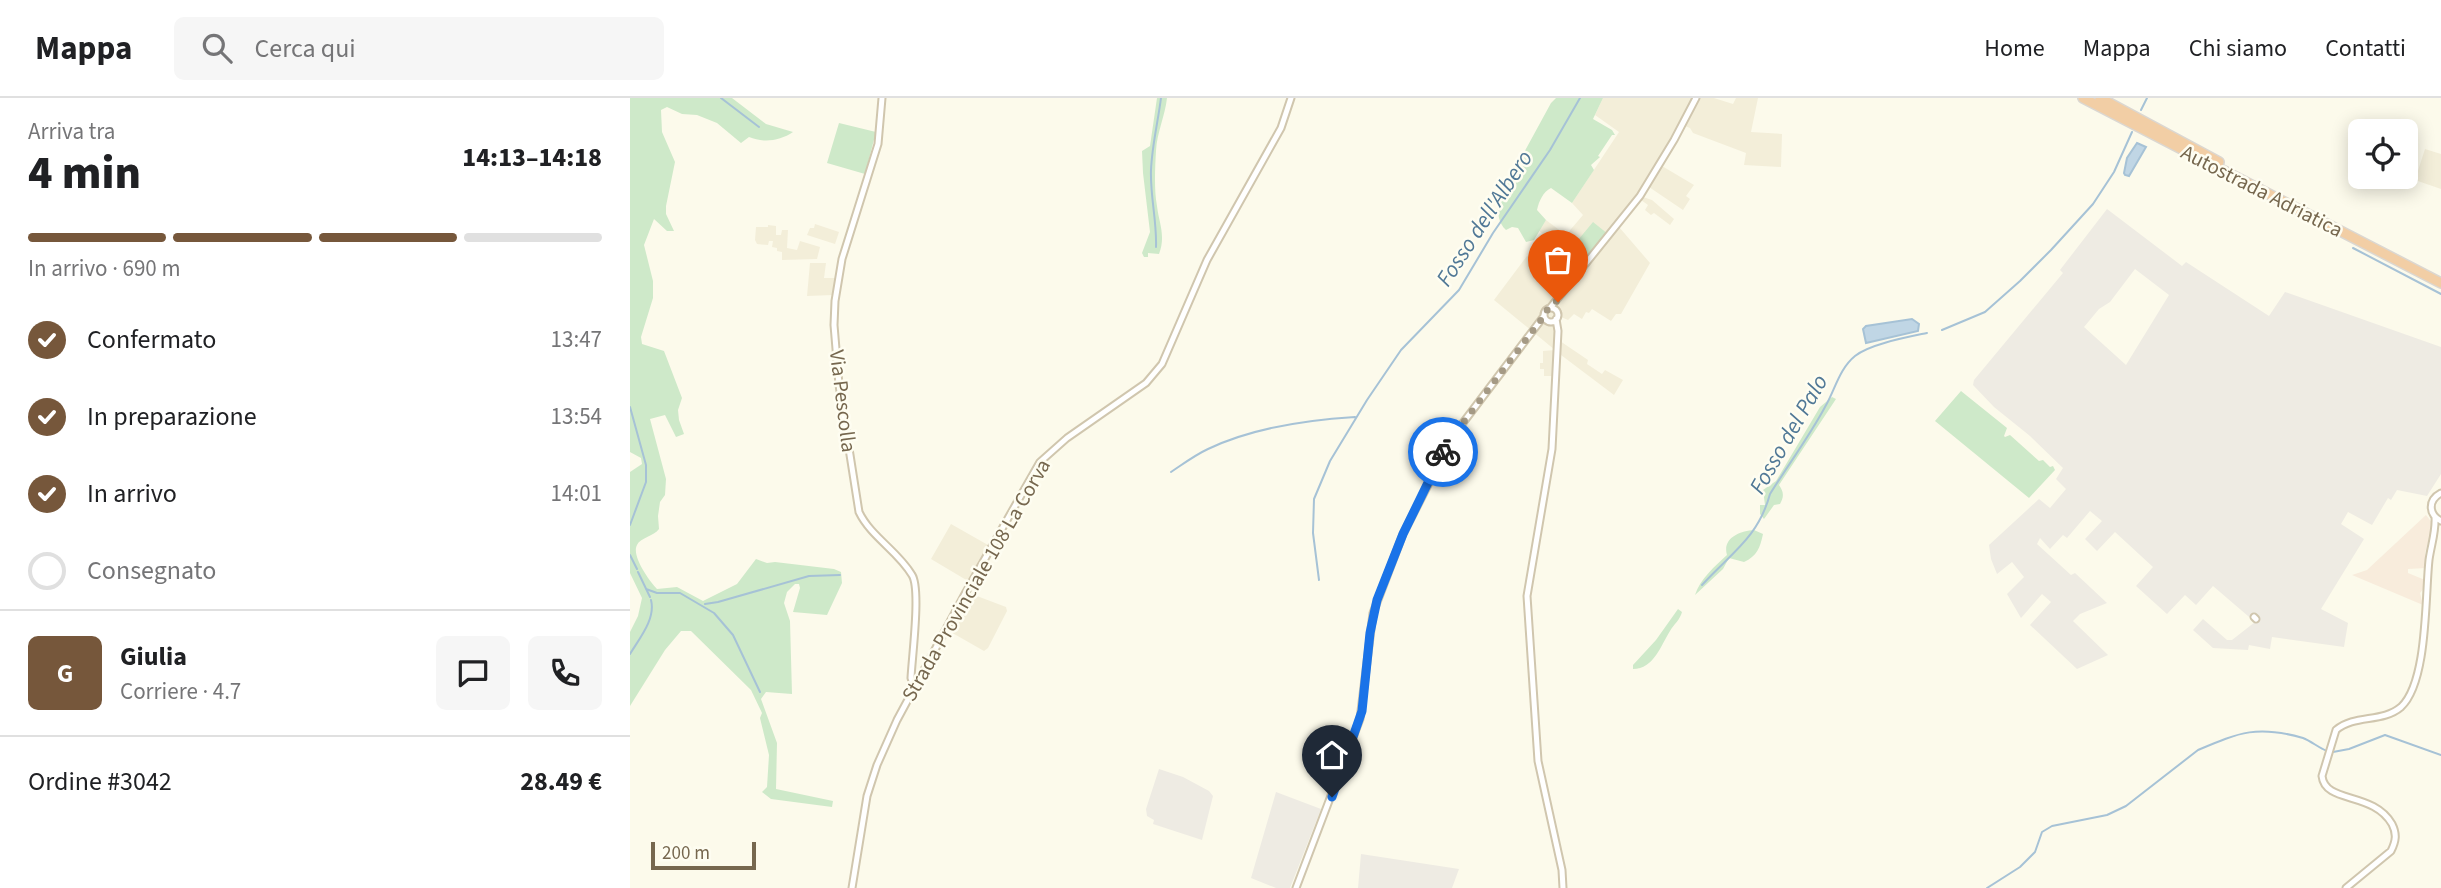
<!DOCTYPE html>
<html lang="it">
<meta charset="utf-8">
<style>
body{margin:0;font-family:"Source Sans 3",sans-serif;background:#f6f6f6;color:#202124;height:100vh;display:flex;flex-direction:column;font-size:26px;white-space:nowrap}
*{box-sizing:border-box;margin:0}
p{font-size:23px;color:#757577}
.icon{flex:none;width:38px;height:38px;fill:none;stroke:currentColor;stroke-width:2;stroke-linecap:round;stroke-linejoin:round}
.map{position:relative;flex:1;overflow:hidden}
.panel{display:flex;flex-direction:column;background:#fff;width:630px}
.panel>*{flex:none}
.fabs{position:absolute;left:1718px;top:21px;display:grid;gap:14px}
.fabs a{display:grid;place-items:center;width:70px;height:70px;border-radius:10px;background:#fff;box-shadow:0 4px 18px #0003;font-size:35px}
.scale{position:absolute;left:21px;bottom:18px;width:105px;box-sizing:border-box;padding-left:7px;border:4px solid #76674e;border-top:0;font-size:19px;line-height:24px;white-space:nowrap;color:#76674e;-webkit-text-stroke:5px #fefdf1;paint-order:stroke}
.pin{position:absolute;display:grid;place-items:center;width:60px;height:60px;color:#fff;margin:-72px -30px;border-radius:50% 50% 50% 0;rotate:-45deg;box-shadow:0 0 7px #0007}
.pin .icon{rotate:45deg}
.courier{position:absolute;display:grid;place-items:center;width:70px;height:70px;margin:-35px;border:5px solid #1a73e8;border-radius:50%;background:#fff;color:#222;box-shadow:0 2px 9px #0007}
.headline em{font-style:normal;font-weight:800}
.headline div{display:flex;flex-direction:column-reverse}
.headline{display:flex;align-items:center;justify-content:space-between;height:119px;padding:0 28px}
h1{font-size:46px;font-weight:800;line-height:52px}
.bar{display:grid;grid-template-columns:repeat(4,1fr);gap:10px 7px;align-content:center;height:84px;padding:0 28px}
.bar i{height:9px;border-radius:5px;background:#e0e0e0}
.bar .selected{background:#76573b}
.bar p{grid-column:span 4}
.line{display:flex;align-items:center;gap:18px;padding:0 28px;border-top:2px solid #e0e0e0}
.line div{flex:1}
.round{display:grid;place-items:center;flex:none;width:74px;height:74px;border-radius:10px;background:#f6f6f6}
ol{padding:0 28px;list-style:none}
li{display:flex;align-items:center;gap:21px;height:77px}
li p{margin-inline-start:auto}
li .icon{padding:7px;border-radius:50%;background:#76573b;color:#fff;stroke-width:4}
li:last-child{color:#757577}
li i{width:38px;height:38px;border:4px solid #e0e0e0;border-radius:50%}
header{display:flex;align-items:center;gap:42px;box-sizing:border-box;height:98px;padding:0 35px;background:#fff;border-bottom:2px solid #e0e0e0}
header strong{font-size:33px}
nav{display:flex;gap:38px;margin-inline-start:auto;font-size:24px}
.search{width:490px;height:63px;background:#f6f6f6;display:flex;align-items:center;gap:18px;box-sizing:border-box;padding:0 24px;border-radius:10px;color:#757577;font-size:26px}
main{display:flex;flex:1;min-height:0}
.map>svg:first-child{display:block}
</style>
<header>
<strong>Mappa</strong>
<div class="search"><svg class="icon" aria-label="search" viewBox="0 0 24 24"><circle cx="10" cy="10" r="6"/><path d="M15 15l6 6"/></svg>Cerca qui</div>
<nav><a>Home</a><a>Mappa</a><a>Chi siamo</a><a>Contatti</a></nav>
</header>
<main>
<section class="panel">
<div class="headline"><div><h1>4 min</h1><p>Arriva tra</p></div><em>14:13–14:18</em></div>
<div class="bar"><i class="selected"></i><i class="selected"></i><i class="selected"></i><i></i><p>In arrivo · 690 m</p></div>
<ol>
<li><svg class="icon" aria-label="check" viewBox="0 0 24 24"><path d="M5 12l5 5 9-10"/></svg>Confermato<p>13:47</p></li>
<li><svg class="icon" aria-label="check" viewBox="0 0 24 24"><path d="M5 12l5 5 9-10"/></svg>In preparazione<p>13:54</p></li>
<li><svg class="icon" aria-label="check" viewBox="0 0 24 24"><path d="M5 12l5 5 9-10"/></svg>In arrivo<p>14:01</p></li>
<li><i></i>Consegnato</li>
</ol>
<div class="line" style="height:126px"><b class="round" style="background:#76573b;color:#fff">G</b><div><b>Giulia</b><p>Corriere · 4.7</p></div><a class="round"><svg class="icon" aria-label="chat" viewBox="0 0 24 24"><path d="M4 5h16v11H9l-5 4z"/></svg></a><a class="round"><svg class="icon" aria-label="phone" viewBox="0 0 24 24"><path d="M5 4h4l2 5-3 2q2 4 5 5l2-3 5 2v4C11 20 4 13 5 4z"/></svg></a></div>
<div class="line" style="height:91px"><div>Ordine #3042</div><b>28.49 €</b></div>
</section>
<div class="map">
<svg width="1811" height="790" viewBox="0 0 1811 790">
<rect width="100%" height="100%" fill="#fcfaeb"/>
<!-- residential -->
<path fill="#f3eed9" d="M 973,0 L 1084,0 L 1103,6 L 1106,0 L 1128,0 L 1121,34 L 1152,36 L 1151,69 L 1114,67 L 1116,55 L 1063,35 L 1060,30 L 1055,28 L 1032,68 L 1064,87 L 1056,98 L 1060,101 L 1053,112 L 1019,89 L 1013,99 L 1022,102 L 1044,121 L 1040,127 L 1024,115 L 1021,117 L 1015,112 L 1018,107 L 1011,102 L 989,129 L 1020,165 L 991,216 L 986,216 L 981,223 L 962,211 L 959,215 L 956,214 L 952,221 L 944,216 L 938,222 L 931,219 L 930,243 L 958,262 L 957,266 L 972,276 L 975,272 L 993,282 L 984,297 L 931,257 L 928,278 L 914,278 L 914,271 L 910,271 L 910,265 L 913,265 L 913,253 L 925,252 L 864,202 L 897,158 L 911,168 L 927,148 L 908,132 L 916,122 L 936,137 L 953,117 L 942,105 L 989,34 L 965,17 Z
M 1795,51 L 1811,56 L 1811,91 L 1785,82 Z
M 185,126 L 209,134 L 205,146 L 177,137 L 180,130 L 184,130 Z
M 138,127 L 146,128 L 146,137 L 151,137 L 152,132 L 158,132 L 157,150 L 167,152 L 170,143 L 190,149 L 187,161 L 152,162 L 152,154 L 147,153 L 147,150 L 142,149 L 143,143 L 139,143 L 138,147 L 127,146 L 125,142 L 126,129 L 138,129 Z
M 180,165 L 196,165 L 194,180 L 206,180 L 203,197 L 177,198 Z
M 321,426 L 358,447 L 338,483 L 301,461 Z
M 339,495 L 376,509 L 377,513 L 358,550 L 354,553 L 319,533 Z"/>
<!-- commercial -->
<path fill="#f8ecdc" d="M 1796,417 L 1803,426 L 1795,455 L 1796,470 L 1778,471 L 1778,475 L 1795,482 L 1794,490 L 1790,495 L 1793,507 L 1722,477 L 1737,472 Z"/>
<!-- industrial -->
<path fill="#eeebe3" fill-rule="evenodd" d="M 1477,111 L 1552,168 L 1556,164 L 1639,218 L 1655,194 L 1811,249 L 1811,376 L 1797,398 L 1767,392 L 1761,402 L 1758,400 L 1742,427 L 1718,414 L 1711,426 L 1734,441 L 1691,511 L 1718,525 L 1714,549 L 1642,539 L 1640,551 L 1619,547 L 1618,552 L 1583,550 L 1563,532 L 1573,521 L 1597,542 L 1602,542 L 1625,524 L 1583,488 L 1566,507 L 1555,497 L 1537,516 L 1506,488 L 1523,469 L 1485,434 L 1467,453 L 1455,441 L 1472,423 L 1460,413 L 1437,440 L 1433,437 L 1420,451 L 1410,440 L 1407,446 L 1441,477 L 1445,475 L 1477,505 L 1450,516 L 1443,523 L 1478,557 L 1447,571 L 1400,527 L 1421,504 L 1412,496 L 1391,520 L 1377,496 L 1394,479 L 1382,464 L 1367,476 L 1361,461 L 1359,447 L 1409,401 L 1420,410 L 1436,391 L 1426,381 L 1433,370 L 1400,338 L 1364,309 L 1343,287 L 1344,282 L 1433,175 L 1430,172 ZM 1505,171 L 1539,197 L 1496,267 L 1454,229 L 1469,211 L 1480,204 Z
M 529,671 L 553,679 L 579,693 L 583,698 L 572,742 L 523,726 L 524,722 L 517,718 L 516,711 Z
M 646,694 L 691,711 L 660,790 L 646,790 L 621,780 Z
M 731,756 L 829,771 L 822,790 L 728,790 Z"/>
<!-- green -->
<path fill="#cee9c9" d="M 0,0 L 102,0 L 136,26 L 163,34 C 150,43 133,45 119,39 L 111,45 L 87,25 L 67,17 L 52,16 L 37,9 L 31,12 L 32,34 L 45,64 L 36,108 L 36,116 L 44,133 L 37,133 L 24,121 L 14,147 L 23,183 L 23,200 L 11,239 L 12,246 L 34,253 L 52,300 L 48,312 L 49,322 L 54,336 L 46,339 L 35,317 L 20,321 L 36,381 L 35,397 L 30,404 L 28,418 L 29,431 C 24,438 10,440 7,447 C 1,458 20,484 27,491 L 47,489 L 73,503 L 107,486 L 126,461 L 137,465 L 145,464 L 204,471 L 211,474 L 212,485 L 197,517 L 163,514 L 170,490 L 169,486 L 165,486 L 157,494 L 154,505 L 160,523 L 162,596 L 136,594 L 131,601 L 147,645 L 146,691 L 203,703 L 202,709 L 141,701 L 132,694 L 137,689 L 139,657 L 130,620 L 132,615 L 121,592 L 61,533 L 51,533 L 35,552 L 0,608 L 0,534 L 8,518 L 12,500 L 0,475 L 0,374 L 12,366 L 11,360 L 0,354 Z
M 527,0 L 537,0 C 535,18 527,34 526,53 C 525,70 524,92 527,108 C 529,125 536,138 529,156 L 518,155 L 518,159 L 514,159 L 512,155 L 520,134 L 513,75 L 512,53 L 520,48 Z
M 926,0 L 973,0 L 963,21 L 982,32 L 985,37 L 982,37 L 968,58 L 970,59 L 961,67 L 964,72 L 942,105 L 921,90 C 913,94 909,103 907,112 L 916,122 L 904,142 L 896,144 L 888,130 L 882,129 L 876,132 C 868,125 868,114 867,104 L 921,5 Z
M 209,25 L 246,34 L 235,76 L 197,65 Z
M 963,124 L 978,136 L 953,166 L 938,154 Z
M 1331,293 L 1377,330 L 1374,338 L 1375,339 L 1380,337 L 1409,363 L 1413,362 L 1420,369 L 1423,368 L 1425,372 L 1399,400 L 1305,323 Z
M 1202,299 L 1206,301 L 1149,387 C 1154,394 1154,399 1150,406 L 1144,407 L 1134,421 L 1130,416 L 1130,407 L 1135,407 L 1133,392 L 1146,383 L 1190,309 Z
M 1124,432 L 1133,436 C 1130,450 1127,458 1114,464 L 1099,460 L 1093,471 L 1065,497 C 1070,481 1085,468 1097,457 C 1092,440 1110,433 1124,432 Z
M 1048,511 L 1052,514 C 1050,522 1044,526 1040,533 C 1031,547 1024,571 1003,571 L 1003,567 L 1026,542 Z"/>
<!-- water -->
<path fill="#c0d6e5" stroke="#a6c2d6" stroke-width="2" d="M 1507,45 L 1516,49 L 1499,78 L 1495,77 L 1494,75 L 1497,60 Z
M 1282,221 L 1289,226 L 1288,233 L 1236,245 L 1233,231 L 1236,228 Z"/>
<g fill="none" stroke-linecap="round" stroke-linejoin="round">
<!-- stream -->
<path stroke="#a6c2d6" stroke-width="2" d="M 91,0 L 129,29
M 1511,12 L 1517,0
M 526,149 C 527,123 520,98 521,72 C 522,47 528,24 531,0
M 1723,150 L 1811,196
M 1312,232 L 1355,214 L 1390,183 L 1421,152 L 1463,106 L 1484,74 L 1502,34
M 0,309 L 16,367 L 16,384 L 0,427
M 541,374 C 553,366 565,357 578,351 C 622,330 676,322 725,319
M 0,457 L 7,471
M 8,474 L 20,499
M 689,482 L 683,435 L 684,401 L 700,363 L 737,302 L 771,252 L 829,192 L 863,135 L 920,52 L 950,0
M 1072,487 C 1101,455 1128,440 1140,396 C 1158,367 1179,339 1195,309 C 1205,292 1209,271 1225,258 C 1240,246 1278,239 1297,235
M 16,491 L 27,495 L 50,495 L 84,515 L 103,537 L 130,594
M 75,506 L 88,504 L 179,478 L 210,477
M 0,556 C 9,541 26,521 21,502
M 1703,654 L 1719,651 L 1755,637 L 1811,657
M 1357,790 L 1390,769 L 1405,754 L 1412,734 L 1422,728 L 1477,717 L 1496,708 L 1568,652 C 1610,634 1628,627 1673,640 C 1681,643 1689,650 1697,653"/>
<!-- secondary casing -->
<g stroke="#d0c6ae" stroke-width="9">
<path id="secondary" d="M 252,0 L 248,46 L 212,161 L 205,203 L 204,227 L 209,287 L 229,414 C 241,439 268,453 282,477 C 291,491 282,559 281,580 L 284,589
M 920,210 L 1010,98 L 1044,42 L 1066,0
M914 217a7 7 0 1 1 14 0a7 7 0 1 1-14 0Z
M 926,221 L 928,233 L 922,351 L 897,498 L 908,663 L 932,772 L 933,790
M 1811,395 C 1798,402 1798,416 1811,423
M 1624,519 L 1626,521
M 222,790 L 237,698 L 247,667 L 267,622 L 336,494 L 410,364 L 437,340 L 516,285 L 532,266 L 577,162 L 651,30 L 661,0
M 666,790 L 730,621 L 743,515 L 773,436 L 823,338 L 914,218
M 1716,790 L 1761,753 C 1766,743 1767,736 1762,726 C 1743,693 1695,706 1692,678 L 1706,632 C 1725,616 1752,625 1771,609 C 1798,584 1795,498 1799,462 C 1801,447 1806,434 1805,419"/>
</g>
<!-- highway casing -->
<g stroke="#dbd7d1" stroke-width="12">
<path id="highway" d="M 1453,0 L 1811,185
M 1470,0 L 1589,64"/>
</g>
<!-- secondary -->
<use href="#secondary" stroke="#fff" stroke-width="5"/>
<!-- highway -->
<use href="#highway" stroke="#f2cea5" stroke-width="9"/>
</g>
<g fill="none" stroke-linecap="round" stroke-linejoin="round">
<!-- done -->
<path stroke="#a59a85" stroke-width="7" stroke-dasharray="0 12.6" d="M 813,354 L 823,338 L 914,218 L 916,213 L 931,199 L 928,204"/>
<!-- route -->
<path stroke="#1a73e8" stroke-width="9" d="M 702,699 L 732,613 L 740,535 L 747,502 L 773,436 L 813,354"/>
</g>
<g text-anchor="middle" stroke-width="5" stroke-linejoin="round" paint-order="stroke">
<!-- street labels -->
<g font-size="21" fill="#76674e" stroke="#fefdf1">
<text transform="translate(1632 93) rotate(27)" y="7">Autostrada Adriatica</text>
<text transform="translate(213 303) rotate(83)" y="7">Via Pescolla</text>
<text transform="translate(346 482) rotate(-60)" y="7">Strada Provinciale 108 La Corva</text>
</g>
<!-- water labels -->
<g font-size="23" font-style="italic" fill="#507896" stroke="#fefdf1">
<text transform="translate(854 120) rotate(-57)" y="8">Fosso dell'Albero</text>
<text transform="translate(1158 336) rotate(-60)" y="8">Fosso del Palo</text>
</g>
</g>
</svg>
<div class="fabs">
<a><svg class="icon" aria-label="locate" viewBox="0 0 24 24"><circle cx="12" cy="12" r="6"/><path d="M12 2v4M12 18v4M2 12h4M18 12h4"/></svg></a>
</div>
<div class="scale">200 m</div>
<div class="pin" style="left:928px;top:204px;background:#ea580c"><svg class="icon" aria-label="bag" viewBox="0 0 24 24"><path d="M5 8h14l-1 12H6zM9 8a3 3 0 0 1 6 0"/></svg></div>
<div class="pin" style="left:702px;top:699px;background:#1f2937"><svg class="icon" aria-label="home" viewBox="0 0 24 24"><path d="M3 11l9-7 9 7M6 9v11h12V9"/></svg></div>
<div class="courier" style="left:813px;top:354px"><svg class="icon" aria-label="bike" viewBox="0 0 24 24"><circle cx="6" cy="16" r="4"/><circle cx="18" cy="16" r="4"/><path d="M6 16l4-8h5l3 8M10 8l3 8H6M13 5h3"/></svg></div>
</div>
</main>
